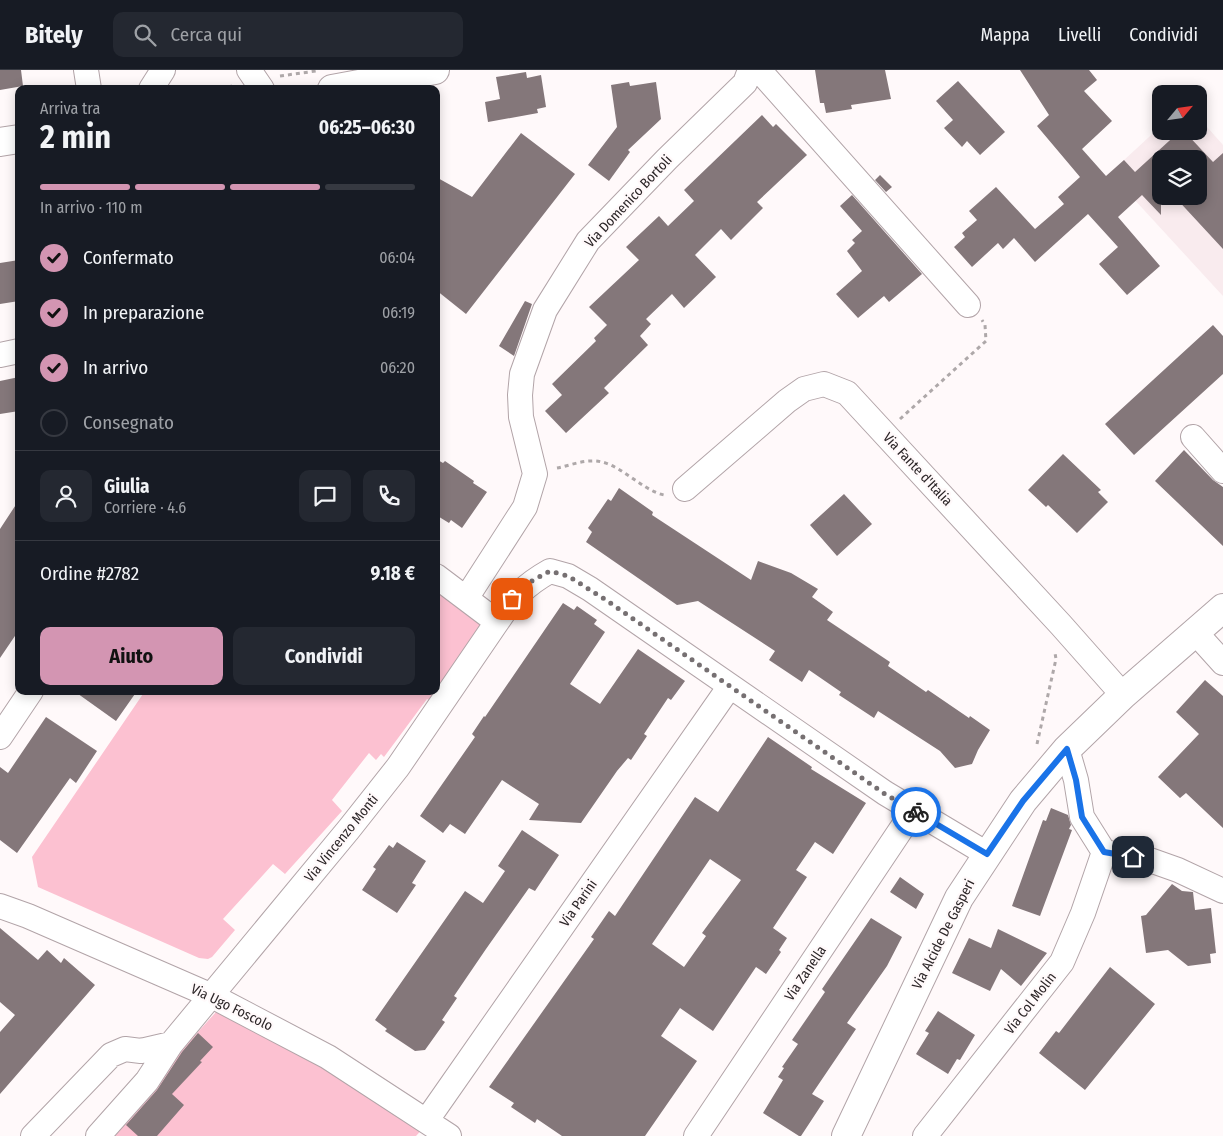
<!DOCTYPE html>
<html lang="it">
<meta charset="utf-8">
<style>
body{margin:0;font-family:"Fira Sans Condensed",sans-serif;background:#242831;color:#f1f3f6;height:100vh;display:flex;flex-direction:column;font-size:19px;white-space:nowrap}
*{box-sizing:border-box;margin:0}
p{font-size:16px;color:#9ea1a6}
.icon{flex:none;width:28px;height:28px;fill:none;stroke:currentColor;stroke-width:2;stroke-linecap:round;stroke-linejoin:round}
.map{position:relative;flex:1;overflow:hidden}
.panel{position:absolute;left:15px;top:15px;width:425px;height:610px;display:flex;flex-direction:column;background:#171b24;border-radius:10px;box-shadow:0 2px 12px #0003}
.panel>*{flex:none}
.needle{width:32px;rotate:61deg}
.controls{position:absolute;left:1152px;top:15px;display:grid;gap:10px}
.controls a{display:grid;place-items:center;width:55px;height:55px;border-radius:10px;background:#171b24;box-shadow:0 2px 12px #0003;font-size:25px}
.pin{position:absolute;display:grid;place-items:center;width:42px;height:42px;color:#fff;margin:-21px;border-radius:10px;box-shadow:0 2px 8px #0006}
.courier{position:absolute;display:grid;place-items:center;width:50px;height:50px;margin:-25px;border:4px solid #1a73e8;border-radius:50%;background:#fff;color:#222;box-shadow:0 1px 6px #0007}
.head em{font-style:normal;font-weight:700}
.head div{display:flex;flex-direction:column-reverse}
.head{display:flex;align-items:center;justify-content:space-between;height:85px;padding:0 25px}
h1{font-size:32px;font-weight:700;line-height:38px}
.bar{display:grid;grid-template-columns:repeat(4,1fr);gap:8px 5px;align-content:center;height:60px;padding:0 25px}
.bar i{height:6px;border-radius:4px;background:#363941}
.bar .current{background:#d395b2}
.bar p{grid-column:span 4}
.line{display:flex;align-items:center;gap:12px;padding:0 25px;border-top:1px solid #363941}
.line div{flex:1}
.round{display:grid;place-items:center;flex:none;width:52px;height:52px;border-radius:10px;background:#242831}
ol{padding:0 25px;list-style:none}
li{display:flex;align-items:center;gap:15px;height:55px}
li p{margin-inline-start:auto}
li .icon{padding:5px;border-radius:50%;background:#d395b2;color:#111;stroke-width:4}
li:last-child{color:#9ea1a6}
li i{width:28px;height:28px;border:2px solid #363941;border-radius:50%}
.button{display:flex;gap:10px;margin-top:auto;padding:10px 25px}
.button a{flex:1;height:58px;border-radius:10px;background:#d395b2;color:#111;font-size:20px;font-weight:700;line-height:58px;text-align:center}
.button a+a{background:#242831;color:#f1f3f6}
header{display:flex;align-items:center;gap:30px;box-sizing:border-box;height:70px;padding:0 25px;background:#171b24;border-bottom:1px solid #363941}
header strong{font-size:24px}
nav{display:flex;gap:28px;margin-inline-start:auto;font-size:18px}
.search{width:350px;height:45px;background:#242831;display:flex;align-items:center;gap:12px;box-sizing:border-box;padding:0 18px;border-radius:10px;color:#9ea1a6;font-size:19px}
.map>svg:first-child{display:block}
</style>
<header>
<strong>Bitely</strong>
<div class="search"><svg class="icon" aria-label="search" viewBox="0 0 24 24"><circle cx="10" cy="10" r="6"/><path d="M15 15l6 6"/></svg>Cerca qui</div>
<nav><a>Mappa</a><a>Livelli</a><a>Condividi</a></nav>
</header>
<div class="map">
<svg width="1223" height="1066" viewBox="0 0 1223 1066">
<rect width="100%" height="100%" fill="#fff9fa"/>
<!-- built -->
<path fill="#f9ebee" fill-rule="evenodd" d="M 1199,48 L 1223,75 L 1223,226 L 1110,103 L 1161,56 L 1161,61 L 1199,61 ZM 1161,89 L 1199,89 L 1199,126 L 1161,126 Z"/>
<!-- green -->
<path fill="#fcc1d1" d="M 436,509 L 484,553 L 431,631 L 427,629 L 384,687 L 381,684 L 376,690 L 369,683 L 332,730 L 342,741 L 285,804 L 273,794 L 223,849 L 235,860 L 212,887 L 208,889 L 199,888 L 38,817 L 32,787 L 145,621 L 436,621 Z
M 221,940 L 426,1055 L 416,1066 L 104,1066 L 216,942 Z"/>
<!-- building -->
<path fill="#84777a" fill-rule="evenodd" d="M 0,0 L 21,0 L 23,16 L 0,20 Z
M 815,0 L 885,0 L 891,29 L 851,35 L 852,39 L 826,43 L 824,33 L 820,33 Z
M 1020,0 L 1089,0 L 1097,10 L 1084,21 L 1112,51 L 1082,79 L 1106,106 L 1124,90 L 1135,102 L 1180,61 L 1184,61 L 1213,92 L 1223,83 L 1223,179 L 1174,126 L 1199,126 L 1199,89 L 1161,89 L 1161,145 L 1142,125 L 1118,147 L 1160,196 L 1127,225 L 1099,194 L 1118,177 L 1088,144 L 1035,192 L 1014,168 L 1003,179 L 998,173 L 972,197 L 954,177 L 965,167 L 962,163 L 977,150 L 969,141 L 996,117 L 1035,159 L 1064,134 L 1058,127 L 1080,107 L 1037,56 L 1049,45 Z
M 526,2 L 527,8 L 541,5 L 546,37 L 537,39 L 538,43 L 488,52 L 485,32 L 500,29 L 496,7 Z
M 958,11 L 1005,62 L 980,85 L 967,71 L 962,77 L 944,58 L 953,50 L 936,31 Z
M 629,12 L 630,16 L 656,12 L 661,49 L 628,80 L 630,82 L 609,111 L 588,95 L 617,57 L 611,15 Z
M 762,45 L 773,57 L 776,54 L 807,85 L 757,132 L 763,138 L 731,170 L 721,159 L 695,185 L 716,207 L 684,238 L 672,224 L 646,249 L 651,254 L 640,266 L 648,275 L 604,318 L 609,323 L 566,363 L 545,341 L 562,325 L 552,314 L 596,271 L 594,268 L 607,255 L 589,237 L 639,190 L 626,177 L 659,146 L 668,156 L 694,131 L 684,120 Z
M 521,63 L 575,104 L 466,244 L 436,220 L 436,107 L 472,127 Z
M 880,105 L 892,117 L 886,122 L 875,110 Z
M 852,125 L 922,204 L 889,232 L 884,226 L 858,248 L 836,224 L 862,201 L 847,181 L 855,173 L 852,170 L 862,161 L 840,136 Z
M 19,190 L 19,231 L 0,234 L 0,193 Z
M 525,231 L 532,234 L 514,286 L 499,276 Z
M 1213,255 L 1223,266 L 1223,304 L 1134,385 L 1105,354 Z
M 19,307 L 19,341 L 0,344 L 0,311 Z
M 1184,380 L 1213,410 L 1223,417 L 1223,476 L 1155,411 Z
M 1063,384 L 1101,420 L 1098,422 L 1108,432 L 1077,463 L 1048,435 L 1046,437 L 1028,420 Z
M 436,389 L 443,393 L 445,391 L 474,411 L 473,413 L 487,422 L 462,458 L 451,450 L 449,453 L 436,445 Z
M 619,418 L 653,442 L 652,445 L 751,510 L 758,491 L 791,503 L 818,519 L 812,527 L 833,542 L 827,550 L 890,592 L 888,596 L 926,622 L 928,620 L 969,648 L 970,646 L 990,660 L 978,680 L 972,694 L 955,698 L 940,681 L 878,641 L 874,648 L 839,625 L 841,622 L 809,600 L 802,612 L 769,590 L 775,581 L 698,531 L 677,535 L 586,472 L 592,462 L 588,458 L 608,429 L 611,431 Z
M 844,424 L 872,454 L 837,486 L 810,455 Z
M 19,430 L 19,560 L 0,588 L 0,459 Z
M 563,533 L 574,540 L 577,536 L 597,550 L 594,554 L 605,562 L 570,614 L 600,634 L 638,579 L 685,611 L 671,630 L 668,628 L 644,664 L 647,666 L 631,690 L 628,688 L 617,701 L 581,753 L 529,750 L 539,734 L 502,710 L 465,764 L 450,754 L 443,763 L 420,746 L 475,667 L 472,664 L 484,646 L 485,647 Z
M 1205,610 L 1223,626 L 1223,758 L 1186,723 L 1180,728 L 1158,707 L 1199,664 L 1176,642 Z
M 74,621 L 137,621 L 116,651 Z
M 46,647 L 97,681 L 76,713 L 70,708 L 17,783 L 0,770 L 0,697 L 8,703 Z
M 768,667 L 812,697 L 811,699 L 866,733 L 833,784 L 815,772 L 796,800 L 807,807 L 773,858 L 787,868 L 779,880 L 781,882 L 766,904 L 756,897 L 713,961 L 680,938 L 661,966 L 697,991 L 645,1066 L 562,1066 L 537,1049 L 535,1053 L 511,1037 L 514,1033 L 489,1017 L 594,869 L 591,867 L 609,841 L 615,846 L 695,727 L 718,742 ZM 710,789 L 741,810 L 702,863 L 706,866 L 684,897 L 652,874 Z
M 1051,738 L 1068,745 L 1071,755 L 1069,759 L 1072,760 L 1040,846 L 1012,836 L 1043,750 L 1046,751 Z
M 522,760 L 559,785 L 535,821 L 529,818 L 486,879 L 454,926 L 457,928 L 442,950 L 445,952 L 425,980 L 415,981 L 385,961 L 387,959 L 375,950 L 465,821 L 483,833 L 505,801 L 498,796 Z
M 397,772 L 426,791 L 412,813 L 416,815 L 397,843 L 362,820 L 376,799 L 373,797 L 389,775 L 393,778 Z
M 900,807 L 924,824 L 916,839 L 890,822 Z
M 1172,814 L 1182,821 L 1193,822 L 1195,840 L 1211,838 L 1216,883 L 1210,884 L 1211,893 L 1188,896 L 1168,880 L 1146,883 L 1141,846 L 1146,845 Z
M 871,848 L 902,867 L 887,896 L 847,953 L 856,959 L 812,1024 L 824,1031 L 801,1066 L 799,1066 L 763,1043 L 783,1010 L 778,1007 L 784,998 L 782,997 L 798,974 L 792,970 L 825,922 L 822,919 Z
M 0,858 L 38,890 L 47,880 L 61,893 L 64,888 L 95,915 L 0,1024 L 0,962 L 15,945 L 0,932 Z
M 998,859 L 1047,883 L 1021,916 L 1001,899 L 990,921 L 952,903 L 969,868 L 991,878 Z
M 1110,897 L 1155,934 L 1085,1020 L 1039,983 L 1056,961 L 1059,963 Z
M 938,941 L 975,965 L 960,990 L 957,989 L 948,1004 L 916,984 L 929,963 L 925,961 Z
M 198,963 L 213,977 L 200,991 L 202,992 L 172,1024 L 184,1035 L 157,1066 L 138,1066 L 126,1055 L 157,1020 L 182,982 Z"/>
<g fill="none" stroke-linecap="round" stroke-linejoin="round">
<!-- minor casing -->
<g stroke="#b2a4a8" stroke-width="26">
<path id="minor" d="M 86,0 L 89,19
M 249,0 L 262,19
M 759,0 L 968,235
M 151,19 L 163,0
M 0,285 L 19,281
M 1193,367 L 1223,401
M 685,419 L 787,331 L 804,319 L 824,314 L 847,323 L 1061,555 L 1123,625
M 436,506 L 497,552 C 513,528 525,515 550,501 L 568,506 L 590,519 L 885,723 L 987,784
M 467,527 L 525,437 L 535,404 L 521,347 L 520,325 L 522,304 L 545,240 L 588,171 L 667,89 L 745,13 L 750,0
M 1195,562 L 1223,593
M 0,667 L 31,621
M 1067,679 L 1076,710 L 1082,747 L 1104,782 L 1147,789 L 1178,800 L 1223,821
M 0,836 L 28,846 L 212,926 L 328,987 L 449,1066
M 427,1050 L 730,616
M 33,1066 L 111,985 L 125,979 L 141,981 L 171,974
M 98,1066 L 147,1011 L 171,974 L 349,759 L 398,697 L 497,552
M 696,1066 L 914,740
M 925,1066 L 1062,892 L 1083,843 L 1104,782"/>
</g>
<!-- major casing -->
<g stroke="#b2a4a8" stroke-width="30">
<path id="major" d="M 332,19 L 435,0
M 0,72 L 19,69
M 846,1066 L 959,828 L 1023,731 L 1067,679 L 1123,625 L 1223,538"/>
</g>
<!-- path -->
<path stroke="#aea8a9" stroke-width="3" stroke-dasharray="4 4" stroke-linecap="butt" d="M 280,6 L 316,1
M 223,19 L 232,16
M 900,349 L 986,271 L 985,255 L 982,250
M 557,398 C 568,396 580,391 591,391 C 617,389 640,420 664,425
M 1037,674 L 1056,589 L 1055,583"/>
<!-- minor -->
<use href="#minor" stroke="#fff" stroke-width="24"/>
<!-- major -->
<use href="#major" stroke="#fff" stroke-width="28"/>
</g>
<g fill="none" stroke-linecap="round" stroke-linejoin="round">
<!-- done -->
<path stroke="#767072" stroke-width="5" stroke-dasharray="0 9" d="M 512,529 L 530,512 L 550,501 L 568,506 L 606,530 L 885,724 L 916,742"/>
<!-- route -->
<path stroke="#1a73e8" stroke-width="6" d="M 916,742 L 987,784 L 1023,731 L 1067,679 L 1076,710 L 1082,747 L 1104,782 L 1133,787"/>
</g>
<g text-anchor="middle" stroke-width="4.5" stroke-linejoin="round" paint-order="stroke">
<!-- street labels -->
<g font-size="14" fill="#2c2628" stroke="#fff9fa">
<text transform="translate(628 131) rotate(-47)" y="5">Via Domenico Bortoli</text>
<text transform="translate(918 399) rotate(47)" y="5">Via Fante d'Italia</text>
<text transform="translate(341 768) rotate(-51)" y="5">Via Vincenzo Monti</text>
<text transform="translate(578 833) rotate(-55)" y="5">Via Parini</text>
<text transform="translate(943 864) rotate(-63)" y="5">Via Alcide De Gasperi</text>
<text transform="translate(805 903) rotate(-56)" y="5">Via Zanella</text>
<text transform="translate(1030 933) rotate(-52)" y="5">Via Col Molin</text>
<text transform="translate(232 937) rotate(26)" y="5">Via Ugo Foscolo</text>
</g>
</g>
</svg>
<div class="controls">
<a><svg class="needle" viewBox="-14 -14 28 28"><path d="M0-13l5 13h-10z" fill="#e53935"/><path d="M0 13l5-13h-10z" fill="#9ea1a6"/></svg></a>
<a><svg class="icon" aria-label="layers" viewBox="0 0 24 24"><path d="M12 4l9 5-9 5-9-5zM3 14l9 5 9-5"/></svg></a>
</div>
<div class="pin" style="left:512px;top:529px;background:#ea580c"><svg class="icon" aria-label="bag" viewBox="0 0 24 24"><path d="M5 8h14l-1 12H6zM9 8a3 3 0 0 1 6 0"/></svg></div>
<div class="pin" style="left:1133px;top:787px;background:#1f2937"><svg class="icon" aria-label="home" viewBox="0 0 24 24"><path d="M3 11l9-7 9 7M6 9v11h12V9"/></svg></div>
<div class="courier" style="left:916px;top:742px"><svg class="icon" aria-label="bike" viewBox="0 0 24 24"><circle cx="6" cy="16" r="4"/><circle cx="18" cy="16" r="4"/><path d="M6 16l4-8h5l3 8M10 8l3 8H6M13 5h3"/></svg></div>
<section class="panel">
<div class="head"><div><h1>2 min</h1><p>Arriva tra</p></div><em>06:25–06:30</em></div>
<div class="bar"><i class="current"></i><i class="current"></i><i class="current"></i><i></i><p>In arrivo · 110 m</p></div>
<ol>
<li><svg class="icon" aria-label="check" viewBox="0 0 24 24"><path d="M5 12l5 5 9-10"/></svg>Confermato<p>06:04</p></li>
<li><svg class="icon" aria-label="check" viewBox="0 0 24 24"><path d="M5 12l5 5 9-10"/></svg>In preparazione<p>06:19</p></li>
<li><svg class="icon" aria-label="check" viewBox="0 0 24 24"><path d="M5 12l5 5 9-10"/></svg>In arrivo<p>06:20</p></li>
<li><i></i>Consegnato</li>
</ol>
<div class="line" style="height:90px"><a class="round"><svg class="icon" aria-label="person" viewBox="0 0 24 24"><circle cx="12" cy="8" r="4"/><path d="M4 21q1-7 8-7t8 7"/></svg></a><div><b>Giulia</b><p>Corriere · 4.6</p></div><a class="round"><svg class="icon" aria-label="chat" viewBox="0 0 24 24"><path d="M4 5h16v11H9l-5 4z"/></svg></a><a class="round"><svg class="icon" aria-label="phone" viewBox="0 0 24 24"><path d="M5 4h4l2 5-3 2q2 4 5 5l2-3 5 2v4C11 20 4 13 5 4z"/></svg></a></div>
<div class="line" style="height:65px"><div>Ordine #2782</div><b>9.18 €</b></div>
<div class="button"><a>Aiuto</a><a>Condividi</a></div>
</section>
</div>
